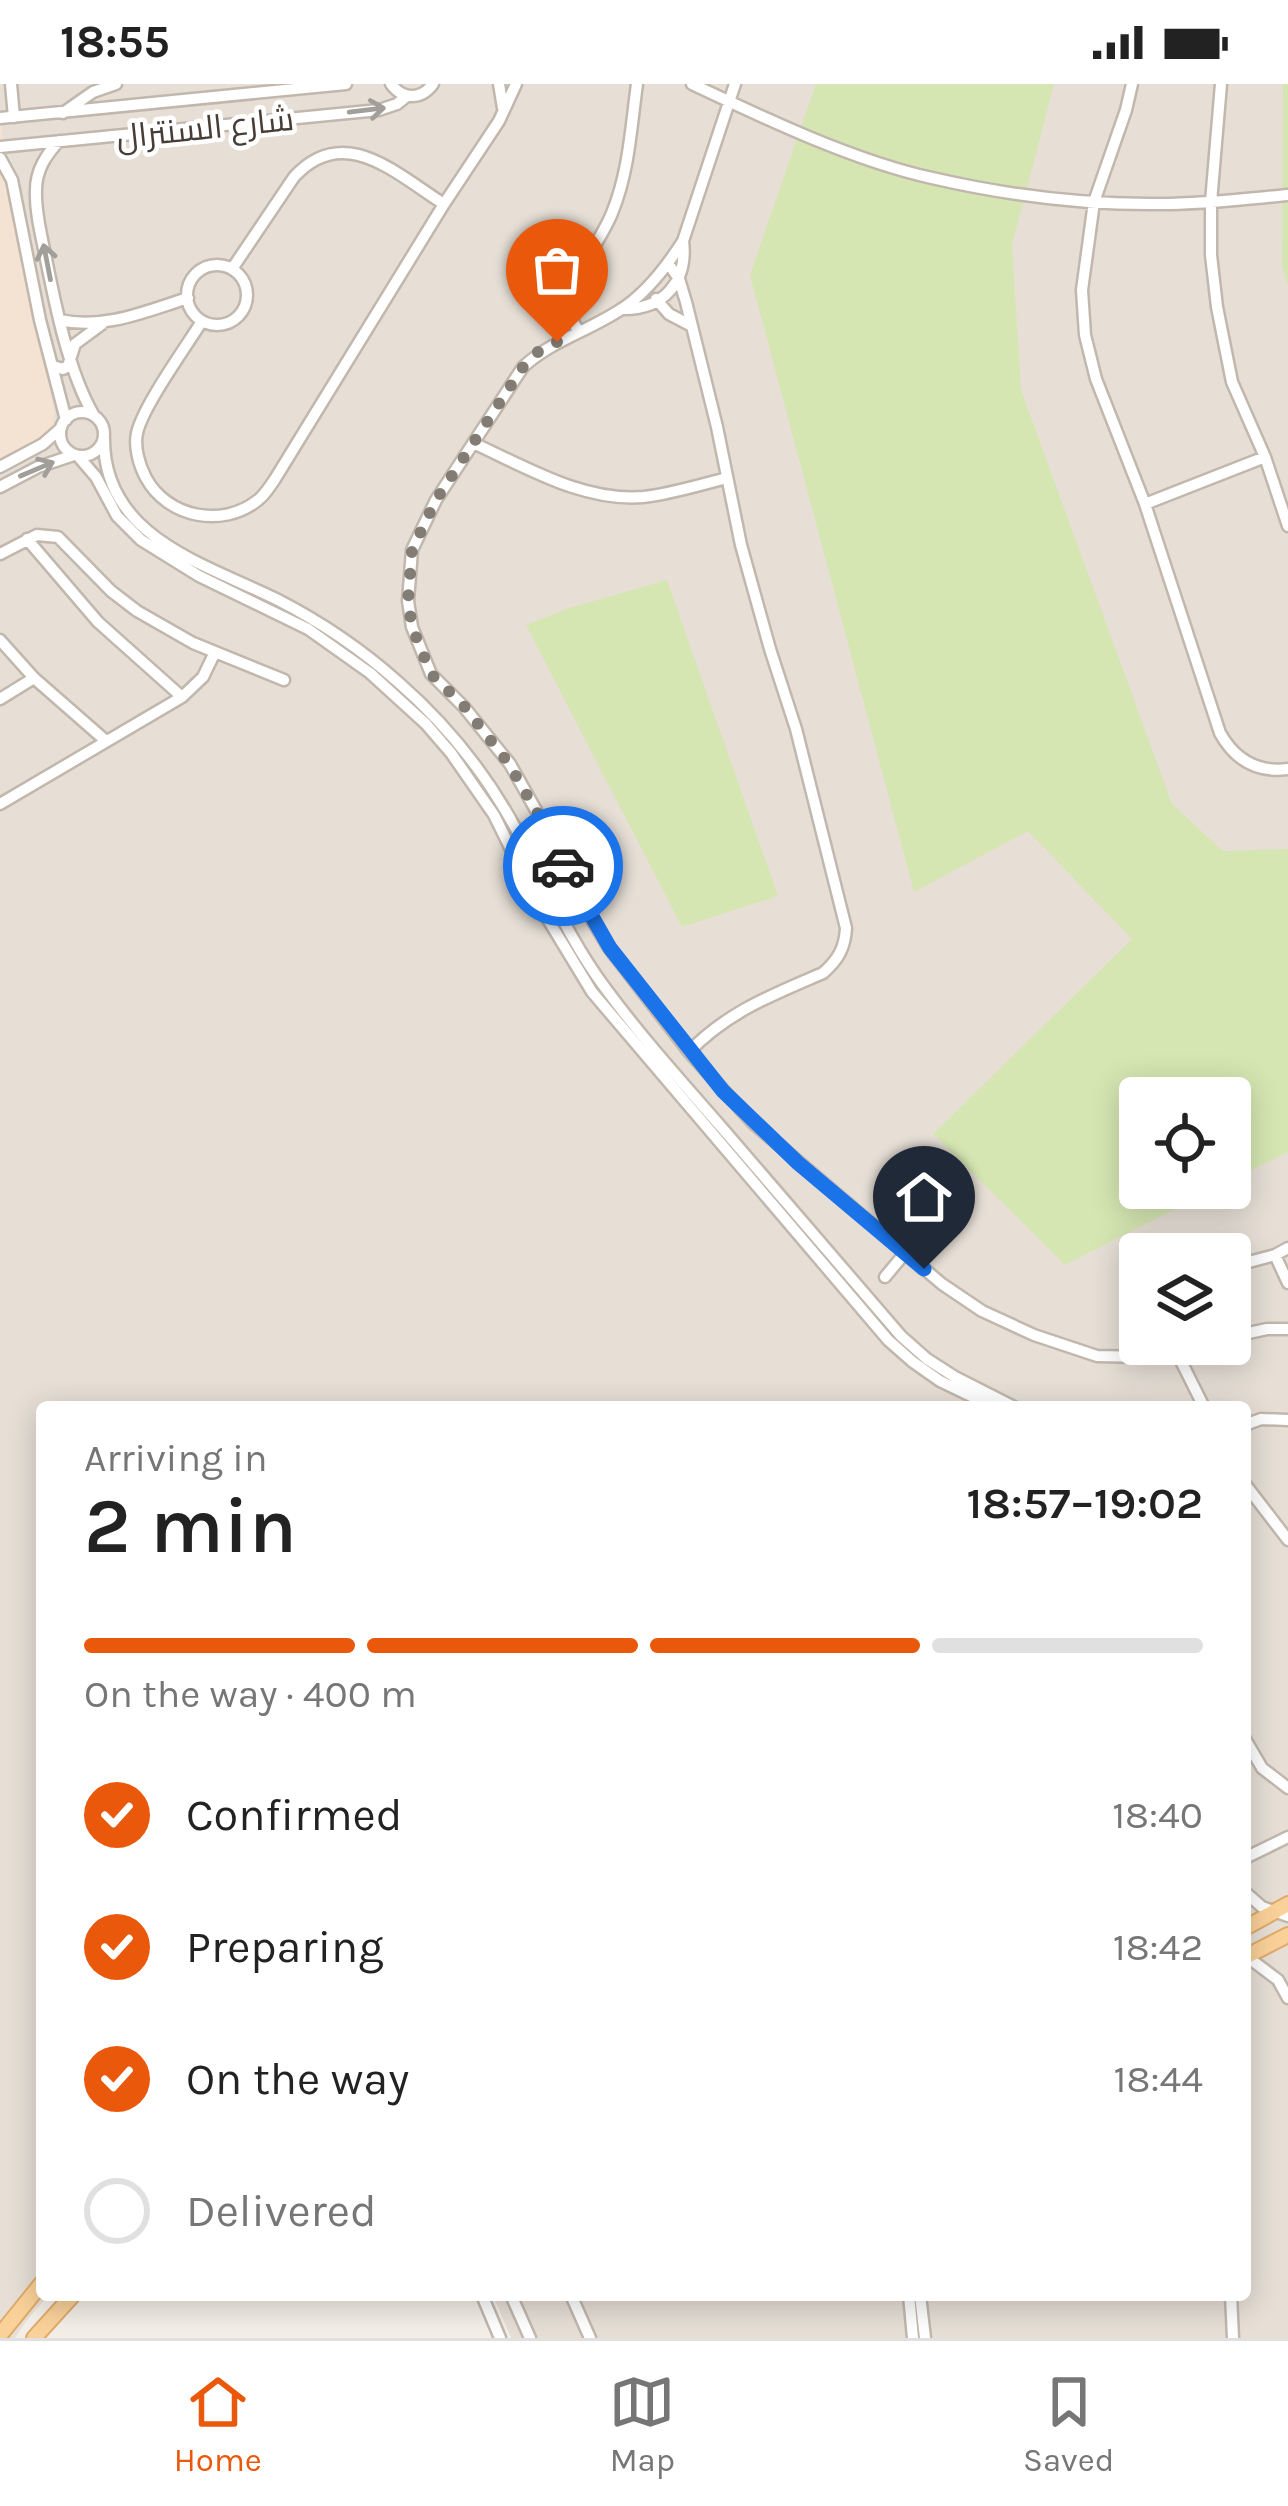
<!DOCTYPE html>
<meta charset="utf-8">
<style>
body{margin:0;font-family:Karla,Cairo,sans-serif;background:#f2f2f2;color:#222;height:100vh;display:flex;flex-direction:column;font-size:45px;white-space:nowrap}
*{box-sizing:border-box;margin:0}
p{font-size:39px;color:#767676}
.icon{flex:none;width:66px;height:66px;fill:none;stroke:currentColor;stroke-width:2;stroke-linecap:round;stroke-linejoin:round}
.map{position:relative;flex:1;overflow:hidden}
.sheet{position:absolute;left:36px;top:1317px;width:1215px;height:900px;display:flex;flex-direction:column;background:#fff;border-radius:12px;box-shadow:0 6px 30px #0003}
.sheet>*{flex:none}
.buttons{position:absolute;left:1119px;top:993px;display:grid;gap:24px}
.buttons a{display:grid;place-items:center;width:132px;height:132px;border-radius:12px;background:#fff;box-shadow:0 6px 30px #0003;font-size:60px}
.pin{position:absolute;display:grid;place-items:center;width:102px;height:102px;color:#fff;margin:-123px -51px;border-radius:50% 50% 50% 0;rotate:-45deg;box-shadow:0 0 12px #0007}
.pin .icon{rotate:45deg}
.courier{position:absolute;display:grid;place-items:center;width:120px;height:120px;margin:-60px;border:9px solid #1a73e8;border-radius:50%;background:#fff;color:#222;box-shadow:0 3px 15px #0007}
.overview em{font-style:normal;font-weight:600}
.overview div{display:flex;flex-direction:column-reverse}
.overview{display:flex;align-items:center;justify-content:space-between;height:204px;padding:0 48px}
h1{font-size:78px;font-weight:600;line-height:90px}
.bar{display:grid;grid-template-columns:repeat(4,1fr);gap:18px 12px;align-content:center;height:144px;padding:0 48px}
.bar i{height:15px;border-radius:9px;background:#e0e0e0}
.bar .on{background:#ea580c}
.bar p{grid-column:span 4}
ol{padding:0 48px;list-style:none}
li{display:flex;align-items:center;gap:36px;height:132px}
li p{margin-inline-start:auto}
li .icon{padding:12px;border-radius:50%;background:#ea580c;color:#fff;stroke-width:4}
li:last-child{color:#767676}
li i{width:66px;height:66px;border:6px solid #e0e0e0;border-radius:50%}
.status{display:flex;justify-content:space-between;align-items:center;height:84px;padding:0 60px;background:#fff;direction:ltr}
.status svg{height:33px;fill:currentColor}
.menu{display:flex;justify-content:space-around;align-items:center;height:168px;border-top:3px solid #e0e0e0;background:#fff;font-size:33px;color:#767676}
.menu a{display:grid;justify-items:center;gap:6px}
.menu .on{color:#ea580c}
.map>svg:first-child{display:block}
</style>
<div class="status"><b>18:55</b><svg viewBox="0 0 49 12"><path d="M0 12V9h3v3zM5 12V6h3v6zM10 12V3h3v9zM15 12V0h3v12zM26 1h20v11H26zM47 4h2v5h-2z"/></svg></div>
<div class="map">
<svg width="1288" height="2254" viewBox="0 0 1288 2254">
<rect width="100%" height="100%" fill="#f3eee7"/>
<!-- residential -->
<path fill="#e7dfd6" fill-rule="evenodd" d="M 0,0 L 1288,0 L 1288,2254 L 511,2254 L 493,2211 L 1245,2211 L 1245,1323 L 42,1323 L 42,2211 L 49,2211 L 27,2236 L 15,2254 L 0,2254 ZM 1140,1014 L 1230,1014 L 1230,1104 L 1140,1104 ZM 1140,1170 L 1230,1170 L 1230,1260 L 1140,1260 Z"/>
<!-- commercial -->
<path fill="#f4e2d3" d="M 0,34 L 20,171 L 54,324 L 53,341 L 44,354 L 0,374 Z"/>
<!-- green -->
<path fill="#d5e6b2" d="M 816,0 L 1054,0 L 1012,161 L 1021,306 L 1172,720 L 1223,767 L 1288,765 L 1288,1068 L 1230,1097 L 1230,1014 L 1140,1014 L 1140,1104 L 1216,1104 L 1065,1181 L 933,1050 L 1132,855 L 1028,747 L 914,808 L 750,191 Z
M 1283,0 L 1288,0 L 1288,203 L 1282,181 Z
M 667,496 L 778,812 L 682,843 L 526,541 L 569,524 Z"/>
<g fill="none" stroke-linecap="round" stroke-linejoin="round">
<!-- minor casing -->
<g stroke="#c1b7ad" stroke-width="15">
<path id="minor" d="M 11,0 L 14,33
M 391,0 C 403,16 421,16 433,0
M 499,0 L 503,24
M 692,0 C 764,34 854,77 932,94 C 1006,111 1084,121 1160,120 C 1203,120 1245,115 1288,111
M 735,0 L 683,157 C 667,182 646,210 620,226 C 588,247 551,257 523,283 L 436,416 L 412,466 L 408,517 L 412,543 L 431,590 L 464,623 L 510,680 L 546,744 L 574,806 L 609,864 L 689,968 L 753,1039 L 942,1200 L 982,1227 L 1034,1251 L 1097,1272 L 1145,1273 L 1177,1269 L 1209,1260
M 1132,0 L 1126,26 L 1094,118 L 1082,206 L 1085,251 L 1096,295 L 1145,420 L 1220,649 C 1235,676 1257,689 1288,685
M 1221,0 L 1211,118 L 1211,171 L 1217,223 L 1232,298 L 1265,373 L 1288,442
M 63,29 L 93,8 L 116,0
M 0,34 L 346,0
M 59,57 C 46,71 36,86 36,106 C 35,127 41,150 45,170 C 55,220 68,286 93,330
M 0,63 L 379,26 L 397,20 L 407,12
M 0,74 L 12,96 L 40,236 L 66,336
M 668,179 L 679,195 L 686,218 L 717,343 L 741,461 L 770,565 L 796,645 L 846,844 C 845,864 838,876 823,889 C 774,910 727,928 689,968
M187 211a30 30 0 1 1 60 0a30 30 0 1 1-60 0Z
M 232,185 L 294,93 C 344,38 396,90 444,120
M 656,215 L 669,230 L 690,241
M 622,225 C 664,226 688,197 683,157
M 60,236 C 104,246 146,227 188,214
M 202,237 C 186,263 143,322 137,349 C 134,363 139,381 146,394 C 167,433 222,445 258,416 C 265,411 270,402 275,395 L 444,120 L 499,37 L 516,0
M 579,248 C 572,237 567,226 569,212 C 572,193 603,153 612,129 C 629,88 631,43 637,0
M 53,282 L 63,285 L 68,282 L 75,260 L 102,240
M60 350a22 22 0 1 1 44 0a22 22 0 1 1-44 0Z
M 104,354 C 103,454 206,480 278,516 C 321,538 362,566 398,598 C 445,639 487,691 517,747 C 546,800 569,856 606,905 C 642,954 683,999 723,1045 C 782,1114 842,1183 901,1252 L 927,1275 L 955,1293 L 1014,1323
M 473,359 C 526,383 583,418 643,413 C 671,410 699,401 727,394
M 78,372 L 96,393 L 117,432 L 141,456 L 199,492 L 308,545 L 370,589 L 426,640 L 451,669 L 494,731 L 535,814 L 592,908 L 888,1256 L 913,1278 L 940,1297 L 994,1323
M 0,383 L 43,360 L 60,345
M 0,403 L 38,383 L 74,371
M 1145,420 L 1265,373
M 27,455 L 98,538 L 182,613
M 0,470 L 37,451 L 58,453 L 111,507 L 137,527 L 193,559 L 284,596
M 0,556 L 34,594 L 106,657
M 0,615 L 34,594
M 0,720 L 182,613 L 203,593 L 215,568
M 1275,1171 L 1288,1199
M 1230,1183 L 1275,1171 L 1288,1164
M 885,1193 L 905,1169
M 1230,1253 L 1267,1245 L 1288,1245
M 1177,1260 L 1177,1269 L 1204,1323
M 1245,1341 L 1261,1335 L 1288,1336
M 1245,1400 L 1288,1456
M 1245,1655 L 1262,1684 L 1288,1704
M 1245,1774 L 1288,1753
M 1245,1808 L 1262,1823 L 1288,1832
M 1245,1871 L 1278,1896 L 1288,1914
M 482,2211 L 500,2254
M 511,2211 L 530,2254
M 571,2211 L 590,2254
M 909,2211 L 913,2254
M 920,2211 L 925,2254
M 1231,2211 L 1233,2254"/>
</g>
<!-- major casing -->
<g stroke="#dfab6a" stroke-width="18">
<path id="major" d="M 1245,1844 L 1288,1820
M 1245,1873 L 1288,1851
M 0,2251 L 42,2199
M 34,2254 L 73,2211"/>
</g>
<!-- minor -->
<use href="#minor" stroke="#fff" stroke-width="10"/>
<!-- major -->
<use href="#major" stroke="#fad199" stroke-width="14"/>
</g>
<!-- one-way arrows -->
<defs><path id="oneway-shaft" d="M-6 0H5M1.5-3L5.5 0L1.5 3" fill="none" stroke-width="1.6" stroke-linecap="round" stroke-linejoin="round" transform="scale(3)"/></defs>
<g stroke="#a29e9a">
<use href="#oneway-shaft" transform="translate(367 26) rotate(-7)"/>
<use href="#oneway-shaft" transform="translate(47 178) rotate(-101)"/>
<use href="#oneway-shaft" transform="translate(37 385) rotate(-23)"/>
</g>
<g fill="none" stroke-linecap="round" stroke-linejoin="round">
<!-- done -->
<path stroke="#837c74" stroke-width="12" stroke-dasharray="0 21.6" d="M 557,258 L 538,268 L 523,283 L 436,416 L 412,466 L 408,517 L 412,543 L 431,590 L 464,622 L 509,680 L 546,744 L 563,782"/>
<!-- route -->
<path stroke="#1a73e8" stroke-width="15" d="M 563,782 L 610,864 L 723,1007 L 798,1079 L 924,1185"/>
</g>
<g text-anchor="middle" stroke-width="9" stroke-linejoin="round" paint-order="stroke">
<!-- street labels -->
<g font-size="33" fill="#463e36" stroke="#fff">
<text transform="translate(205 43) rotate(-6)" y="12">شارع السنترال</text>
</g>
</g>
</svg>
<div class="buttons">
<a><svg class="icon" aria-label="locate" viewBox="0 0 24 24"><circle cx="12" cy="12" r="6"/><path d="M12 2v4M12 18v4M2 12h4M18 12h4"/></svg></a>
<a><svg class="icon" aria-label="layers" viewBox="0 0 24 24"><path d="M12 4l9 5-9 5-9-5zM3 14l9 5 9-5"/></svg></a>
</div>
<div class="pin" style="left:557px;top:258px;background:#ea580c"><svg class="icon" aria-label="bag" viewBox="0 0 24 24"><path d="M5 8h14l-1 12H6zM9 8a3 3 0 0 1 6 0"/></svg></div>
<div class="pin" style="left:924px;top:1185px;background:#1f2937"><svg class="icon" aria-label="home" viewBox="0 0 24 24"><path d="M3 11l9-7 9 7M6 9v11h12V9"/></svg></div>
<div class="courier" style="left:563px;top:782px"><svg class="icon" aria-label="car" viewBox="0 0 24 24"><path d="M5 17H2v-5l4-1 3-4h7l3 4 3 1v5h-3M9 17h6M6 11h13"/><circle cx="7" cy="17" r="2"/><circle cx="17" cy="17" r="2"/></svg></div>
<section class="sheet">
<div class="overview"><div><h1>2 min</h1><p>Arriving in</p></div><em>18:57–19:02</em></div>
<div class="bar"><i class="on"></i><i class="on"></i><i class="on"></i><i></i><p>On the way · 400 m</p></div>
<ol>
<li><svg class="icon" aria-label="check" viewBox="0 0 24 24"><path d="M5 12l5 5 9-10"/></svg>Confirmed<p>18:40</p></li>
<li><svg class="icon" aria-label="check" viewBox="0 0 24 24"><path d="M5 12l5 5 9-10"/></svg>Preparing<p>18:42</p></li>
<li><svg class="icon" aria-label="check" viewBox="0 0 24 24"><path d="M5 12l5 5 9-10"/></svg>On the way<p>18:44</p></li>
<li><i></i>Delivered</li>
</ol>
</section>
</div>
<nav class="menu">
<a class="on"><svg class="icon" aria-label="home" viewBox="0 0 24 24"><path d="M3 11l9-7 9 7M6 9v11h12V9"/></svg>Home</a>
<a><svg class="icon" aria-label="map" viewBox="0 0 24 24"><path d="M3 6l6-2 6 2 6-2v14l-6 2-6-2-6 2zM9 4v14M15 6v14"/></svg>Map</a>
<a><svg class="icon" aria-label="saved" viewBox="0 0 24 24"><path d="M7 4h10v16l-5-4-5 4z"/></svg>Saved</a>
</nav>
